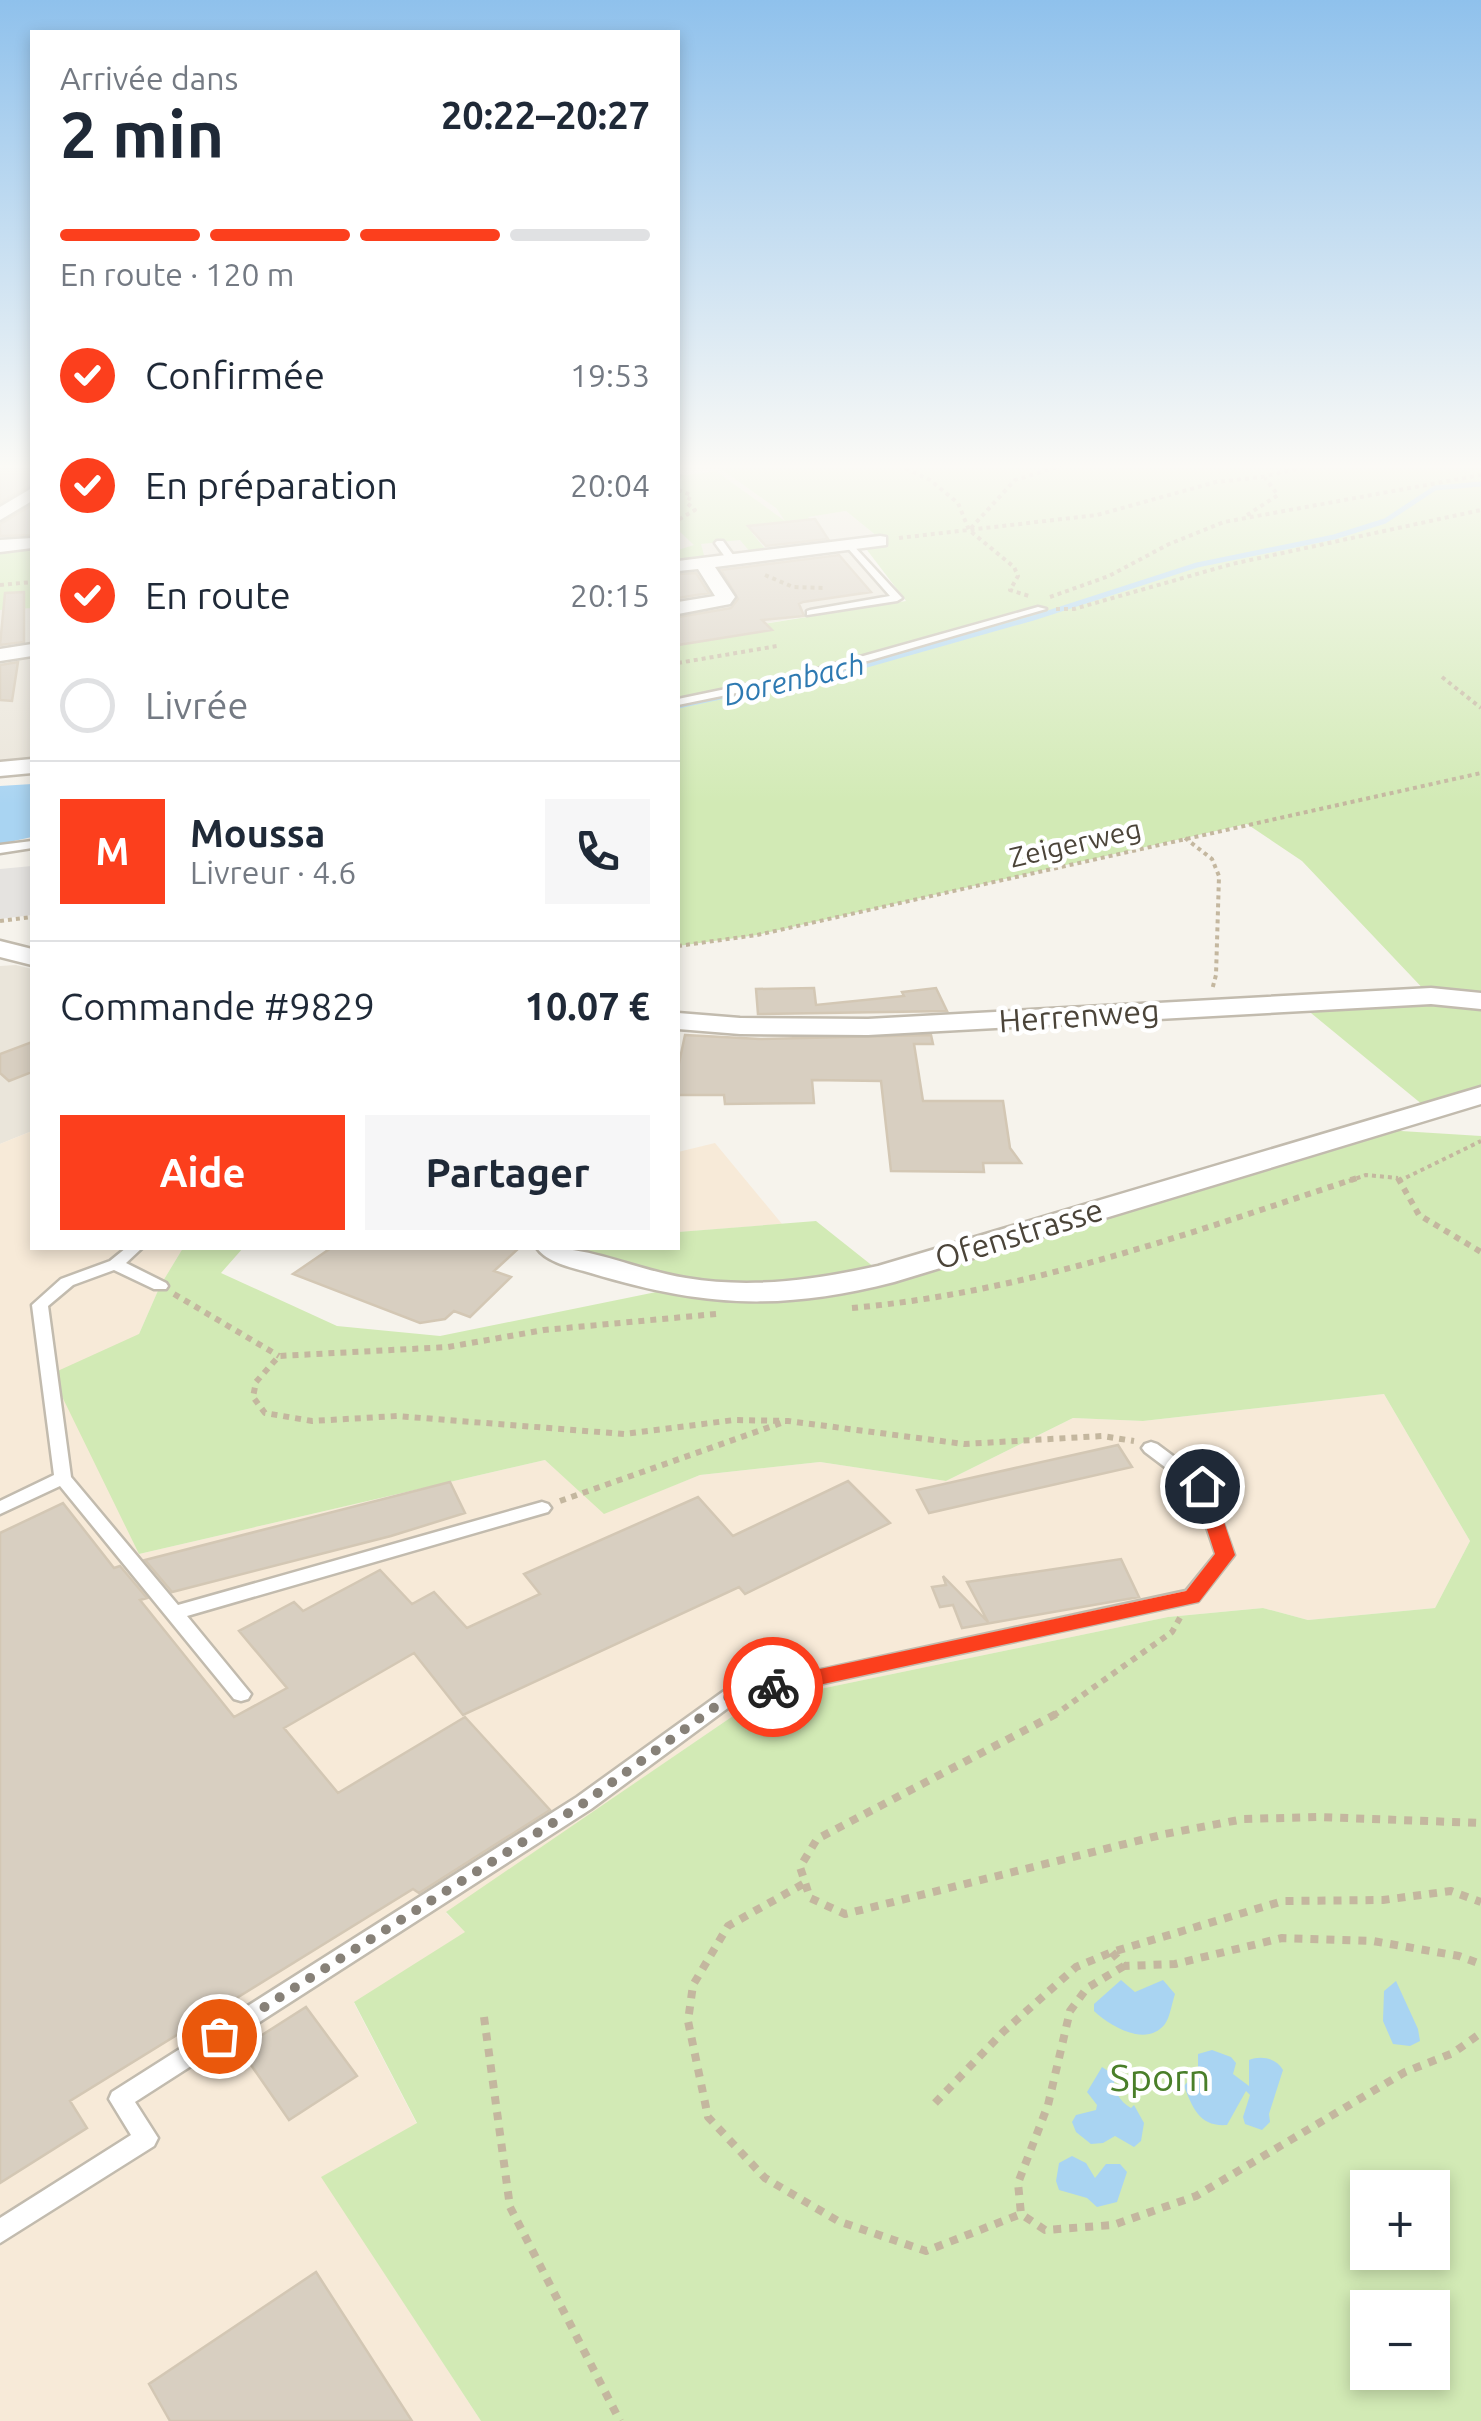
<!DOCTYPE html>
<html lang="fr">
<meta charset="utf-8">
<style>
body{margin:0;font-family:Ubuntu,sans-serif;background:#f6f6f7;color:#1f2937;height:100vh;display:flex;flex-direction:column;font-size:38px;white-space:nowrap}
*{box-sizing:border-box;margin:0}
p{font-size:32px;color:#747a83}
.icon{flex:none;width:55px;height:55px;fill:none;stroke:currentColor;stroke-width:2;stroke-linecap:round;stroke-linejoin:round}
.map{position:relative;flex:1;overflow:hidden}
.drawer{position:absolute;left:30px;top:30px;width:650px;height:1220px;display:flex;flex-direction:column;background:#fff;border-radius:0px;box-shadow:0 5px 15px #0003}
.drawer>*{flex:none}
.controls{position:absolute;left:1350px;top:2170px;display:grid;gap:20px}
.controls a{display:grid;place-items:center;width:100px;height:100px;border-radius:0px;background:#fff;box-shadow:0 5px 15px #0003;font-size:50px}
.pin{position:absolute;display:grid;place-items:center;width:85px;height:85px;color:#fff;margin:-42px;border:5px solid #fff;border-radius:50%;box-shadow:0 2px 10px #0007}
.courier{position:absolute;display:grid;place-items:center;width:100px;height:100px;margin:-50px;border:8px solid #fc3f1d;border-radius:50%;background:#fff;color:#222;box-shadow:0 2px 12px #0007}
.head em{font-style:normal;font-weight:600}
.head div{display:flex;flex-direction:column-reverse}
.head{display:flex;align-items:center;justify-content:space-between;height:170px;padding:0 30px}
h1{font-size:65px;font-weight:600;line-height:75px}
.bar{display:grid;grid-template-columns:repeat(4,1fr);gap:15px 10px;align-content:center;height:120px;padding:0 30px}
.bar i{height:12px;border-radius:8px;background:#e0e1e3}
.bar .active{background:#fc3f1d}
.bar p{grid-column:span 4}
.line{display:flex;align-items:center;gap:25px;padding:0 30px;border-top:2px solid #e0e1e3}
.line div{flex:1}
.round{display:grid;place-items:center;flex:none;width:105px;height:105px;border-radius:0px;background:#f6f6f7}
ol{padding:0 30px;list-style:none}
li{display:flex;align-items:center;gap:30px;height:110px}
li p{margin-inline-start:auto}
li .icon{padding:10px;border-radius:50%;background:#fc3f1d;color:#fff;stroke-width:4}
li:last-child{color:#747a83}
li i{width:55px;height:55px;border:5px solid #e0e1e3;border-radius:50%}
.action{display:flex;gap:20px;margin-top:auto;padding:20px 30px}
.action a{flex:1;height:115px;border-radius:0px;background:#fc3f1d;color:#fff;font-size:40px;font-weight:600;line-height:115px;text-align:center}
.action a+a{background:#f6f6f7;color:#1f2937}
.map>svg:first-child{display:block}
</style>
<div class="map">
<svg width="1481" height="2421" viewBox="0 0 1481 2421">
<rect width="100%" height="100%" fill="#f6f3ec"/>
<!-- residential -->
<path fill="#eae5da" d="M 0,465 L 32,465 L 32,761 L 0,763 Z
M 678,465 L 715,465 L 776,508 L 785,520 L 846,511 L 878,537 L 841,543 L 887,596 L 808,610 L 810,616 L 678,638 Z
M 16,965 L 32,969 L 32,1131 L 0,1144 L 0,966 Z"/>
<!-- commercial -->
<path fill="#f7ead8" d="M 32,1131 L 32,1248 L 183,1248 L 160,1286 L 139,1334 L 139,1554 L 545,1460 L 604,1513 L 700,1475 L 820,1462 L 946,1481 L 1073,1418 L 1143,1421 L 1384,1394 L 1470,1541 L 1435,1608 L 1308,1620 L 1263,1608 L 1168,1617 L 752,1703 L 446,1913 L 466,1932 L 354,2003 L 417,2124 L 322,2177 L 481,2421 L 0,2421 L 0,1144 Z
M 715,1143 L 782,1224 L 678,1232 L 678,1152 Z"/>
<!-- green -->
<path fill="#d2eab5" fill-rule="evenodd" d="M 715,465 L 1481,465 L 1481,1095 L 1429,1110 L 1300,1004 L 1430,996 L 1302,861 L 1247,824 L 757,935 L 678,946 L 678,638 L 906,601 L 867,550 L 878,537 L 846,511 L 808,517 L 819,527 L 752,533 L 766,550 L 751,553 L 740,540 L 701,544 L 705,559 L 678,562 L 678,550 L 694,545 L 678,530 L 678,476 L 716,471 L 785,521 L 776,508 Z
M 32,547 L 32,608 L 0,610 L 0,550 Z
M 1392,1122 L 1401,1131 L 1481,1136 L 1481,2421 L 481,2421 L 321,2177 L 417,2123 L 354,2002 L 465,1932 L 446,1912 L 752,1703 L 1168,1617 L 1263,1608 L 1308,1620 L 1435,1608 L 1470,1541 L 1384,1394 L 1143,1421 L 1073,1418 L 946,1481 L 820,1462 L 700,1475 L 604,1514 L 545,1460 L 139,1554 L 51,1374 L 139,1334 L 160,1286 L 183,1248 L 243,1248 L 221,1273 L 337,1326 L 440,1336 L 671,1289 L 552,1248 L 678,1248 L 678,1232 L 816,1221 L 884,1275 ZM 1368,2188 L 1432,2188 L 1432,2252 L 1368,2252 ZM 1368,2308 L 1432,2308 L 1432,2372 L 1368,2372 Z"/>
<!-- parking -->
<path fill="#e5e3e0" d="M 32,866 L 32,915 L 0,919 L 0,869 Z"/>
<!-- water -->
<path fill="#a9d4f2" d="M 32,784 L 32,837 L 0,844 L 0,786 Z
M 1121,1980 L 1135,1992 L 1163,1980 L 1175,1994 C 1172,2003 1170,2017 1165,2024 C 1146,2048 1110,2026 1094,2011 L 1094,2004 Z
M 1396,1981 L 1418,2029 L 1420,2041 L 1410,2046 L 1393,2044 L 1383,2021 L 1384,1991 Z
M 1212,2050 L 1231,2057 L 1236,2063 L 1233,2074 L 1249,2086 L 1249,2060 C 1261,2055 1276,2058 1283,2070 L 1269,2114 L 1270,2122 L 1262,2130 L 1245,2124 L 1243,2117 L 1250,2095 L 1246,2091 L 1227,2125 C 1200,2127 1193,2109 1184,2086 L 1198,2070 L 1198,2054 Z
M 1102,2067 L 1114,2075 C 1113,2089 1118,2100 1131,2108 L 1134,2105 L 1144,2123 L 1141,2141 L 1134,2147 L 1115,2136 L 1103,2143 L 1091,2144 L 1076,2132 L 1072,2122 L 1076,2115 L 1096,2110 L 1097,2105 L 1087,2092 Z
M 1072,2156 L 1086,2163 L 1095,2178 L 1106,2164 L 1120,2164 L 1127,2172 L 1117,2202 L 1097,2207 L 1087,2198 L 1059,2190 L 1056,2181 L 1059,2163 Z"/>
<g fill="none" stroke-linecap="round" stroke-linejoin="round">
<!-- stream -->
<path stroke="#a9d4f2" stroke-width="5" d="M 678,706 L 856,668 L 1033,618 L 1197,565 L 1334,537 L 1385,521 L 1435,488 L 1481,484"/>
</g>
<!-- building -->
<path fill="#d8cfc1" stroke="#d3c7b4" stroke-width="2.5" d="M 0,465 L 32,468 L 32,484 L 0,503 Z
M 32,505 L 32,535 L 0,536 L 0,524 Z
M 815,519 L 828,539 L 766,546 L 748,526 Z
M 839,555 L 871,592 L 803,602 L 799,604 L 804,616 L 762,620 L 772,630 L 678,645 L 678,617 L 731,608 L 738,599 L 721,570 Z
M 696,573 L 709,593 L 678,598 L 678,574 Z
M 24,592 L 24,642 L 0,645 L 5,593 Z
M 18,662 L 12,701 L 0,700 L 0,665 Z
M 814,988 L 816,1005 L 904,996 L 902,992 L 936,988 L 947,1011 L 758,1014 L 756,989 Z
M 685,1035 L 760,1039 L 931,1035 L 933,1044 L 914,1044 L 923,1101 L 1003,1101 L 1010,1148 L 1021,1163 L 983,1163 L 984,1172 L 891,1171 L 881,1081 L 812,1080 L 814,1103 L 725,1104 L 724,1095 L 678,1095 L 678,1068 Z
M 32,1042 L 32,1072 L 9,1081 L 0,1073 L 0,1054 Z
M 331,1248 L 519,1248 L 494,1271 L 511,1277 L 470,1317 L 454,1311 L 445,1319 L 420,1323 L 293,1274 Z
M 1118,1445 L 1132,1467 L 929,1513 L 917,1490 Z
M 848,1481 L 890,1523 L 745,1594 L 739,1587 L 463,1715 L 414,1653 L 284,1728 L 338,1793 L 465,1717 L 550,1810 L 419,1893 L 413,1889 L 70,2101 L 87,2128 L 0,2183 L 0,1533 L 63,1503 L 114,1568 L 120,1566 L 147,1598 L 140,1600 L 234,1717 L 287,1688 L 239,1631 L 294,1602 L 303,1611 L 380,1570 L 412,1604 L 434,1592 L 467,1628 L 540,1594 L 524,1574 L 698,1497 L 733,1536 Z
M 450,1482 L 465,1513 L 391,1536 L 172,1592 L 145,1560 Z
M 1121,1559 L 1139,1597 L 962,1628 L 953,1605 L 940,1607 L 932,1587 L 946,1585 L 943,1576 L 988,1622 L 967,1582 Z
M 306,2007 L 357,2076 L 289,2120 L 240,2049 Z
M 316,2272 L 412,2421 L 170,2421 L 149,2384 Z"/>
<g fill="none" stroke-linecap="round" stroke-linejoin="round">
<!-- lane casing -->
<g stroke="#c2bbae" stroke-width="5">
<path id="lane" d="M 717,541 L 723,541 L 736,559 L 734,561 L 728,561 L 715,543 Z
M 849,541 L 902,598 L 897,601 L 807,615 L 807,611 L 810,610 L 890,596 L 846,546 L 844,544 Z
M 1038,607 L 1046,609 L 809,678 L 678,705 L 678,699 L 803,673 Z
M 32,841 L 32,848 L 0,853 L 0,845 Z
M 126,1248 L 142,1248 L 126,1263 L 166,1283 L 168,1286 L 166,1289 L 154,1289 L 114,1270 L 73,1285 L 48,1306 L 71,1477 L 178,1605 L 542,1502 L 548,1504 L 551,1508 L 548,1512 L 187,1616 L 251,1694 L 248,1699 L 241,1701 L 234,1699 L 60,1486 L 0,1514 L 0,1501 L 54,1475 L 32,1305 L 61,1279 L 110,1261 Z
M 1151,1442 L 1157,1444 L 1208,1482 L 1234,1555 L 1198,1601 L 736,1702 L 591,1809 L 135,2102 L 158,2138 L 154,2146 L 0,2243 L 0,2218 L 131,2135 L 109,2099 L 112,2092 L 577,1797 L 724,1691 L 1186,1591 L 1216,1554 L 1194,1489 L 1145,1452 L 1142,1448 L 1145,1444 Z"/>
</g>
<!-- street casing -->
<g stroke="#c2bbae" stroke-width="5">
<path id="street" d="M 32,488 L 32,501 L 0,520 L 0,507 Z
M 880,536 L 886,537 L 886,545 L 715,567 L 735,597 L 730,604 L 678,614 L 678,602 L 715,596 L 698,569 L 678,571 L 678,561 Z
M 32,538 L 32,548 L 0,552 L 0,540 Z
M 32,644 L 32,656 L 0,661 L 0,649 Z
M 32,759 L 32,773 L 0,776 L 0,762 Z
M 0,941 L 32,949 L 32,965 L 0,957 Z
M 1431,988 L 1481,993 L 1481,1009 L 1431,1004 L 868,1035 L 740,1034 L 678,1029 L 678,1013 L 740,1018 L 868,1019 Z
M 1481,1087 L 1481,1104 L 894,1282 C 781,1311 703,1307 591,1273 C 574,1268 547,1263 537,1248 C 589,1245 635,1270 686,1278 C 751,1289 815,1280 878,1266 Z"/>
</g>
<!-- path-far2 -->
<path stroke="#c4b79f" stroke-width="4" stroke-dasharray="4 4" stroke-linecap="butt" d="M 898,465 L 930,480 L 958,503 L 969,530 L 1014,567 L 1018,576 L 1010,590 L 1029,596
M 678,475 L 682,477 L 678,480
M 678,490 L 691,495 L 687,503 L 695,510 L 678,520
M 1247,515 L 1278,495 L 1265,478
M 971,528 L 1015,480 L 1064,465
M 899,538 L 1097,515 L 1216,482 L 1262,477 L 1313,465
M 765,575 L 793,587 L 823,588
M 0,585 L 32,582
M 1050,597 L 1109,576 L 1169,544 L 1224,522 L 1481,475
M 1056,609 L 1074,609 L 1232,564 L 1481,510
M 678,663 L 777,646
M 1442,677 L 1481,708
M 1185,838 L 1212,859 L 1219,876 L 1216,975 L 1212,990
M 0,921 L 32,917
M 678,946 L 757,935 L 1481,773
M 1349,1181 L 1366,1175 L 1398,1178
M 1399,1181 L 1481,1141"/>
<!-- path-far1 -->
<path stroke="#c4b79f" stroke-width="6" stroke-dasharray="6 6" stroke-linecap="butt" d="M 1398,1178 L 1419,1215 L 1481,1252
M 174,1294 L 279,1356
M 852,1308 C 1028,1292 1190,1233 1357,1178
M 716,1314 L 544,1330 L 448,1347 L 279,1356 L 256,1382 L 253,1397 L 265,1413 L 312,1421 L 397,1416 L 624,1434 L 734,1420 L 788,1421 L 964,1444 L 1102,1436 L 1134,1441
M 560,1501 L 781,1423
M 1053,1716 L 1172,1632 L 1181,1616"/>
<!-- path -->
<path stroke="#c4b79f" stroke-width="8" stroke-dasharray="8 8" stroke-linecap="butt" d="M 1056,1714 L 817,1839 L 800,1867 L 810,1898 L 845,1914 L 1165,1834 L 1244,1819 L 1318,1817 L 1481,1823
M 803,1884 L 728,1926 L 693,1985 L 688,2021 L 708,2117 L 765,2178 L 838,2221 L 926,2251 L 1021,2214
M 1112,1952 L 1124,1966 L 1175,1964 L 1282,1938 L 1373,1941 L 1459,1956 L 1481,1964
M 1124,1966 L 1087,1988 L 1070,2011 L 1048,2105 L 1018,2183 L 1021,2214 L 1045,2230 L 1113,2225 L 1196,2196 L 1405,2072 L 1453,2053 L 1481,2033
M 484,2017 L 510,2207 L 620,2421
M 935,2103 L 1003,2032 L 1076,1967 L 1112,1952 L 1283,1901 L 1383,1900 L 1451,1891 L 1481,1902"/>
<!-- lane -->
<use href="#lane" fill="#fff" fill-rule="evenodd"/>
<!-- street -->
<use href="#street" fill="#fff" fill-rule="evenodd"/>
</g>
<!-- sky -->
<linearGradient id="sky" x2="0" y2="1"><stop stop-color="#8fc1ec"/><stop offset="0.58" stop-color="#fbfaf6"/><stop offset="1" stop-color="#fbfaf6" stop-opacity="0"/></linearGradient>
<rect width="1481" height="804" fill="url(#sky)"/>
<!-- route -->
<path fill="#fc3f1d" d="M 1202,1480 L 1212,1486 L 1235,1555 L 1199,1602 L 773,1695 L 763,1687 L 773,1679 L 1186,1591 L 1215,1554 L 1193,1486 Z"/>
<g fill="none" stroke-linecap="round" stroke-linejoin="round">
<!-- done -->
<path stroke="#878178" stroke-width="10" stroke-dasharray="0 18" d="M 219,2036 L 584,1803 L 730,1696 L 773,1687"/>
</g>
<g text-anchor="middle" stroke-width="9" stroke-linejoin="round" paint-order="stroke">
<!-- far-street labels -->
<g font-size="28" fill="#4b4439" stroke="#fff">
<text transform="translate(1075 843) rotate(-13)" y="10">Zeigerweg</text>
</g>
<!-- far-water labels -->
<g font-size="30" font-style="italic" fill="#2e7ab2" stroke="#fff">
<text transform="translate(794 680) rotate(-13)" y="10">Dorenbach</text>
</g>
<!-- street labels -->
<g font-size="32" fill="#4b4439" stroke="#fff">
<text transform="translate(1079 1016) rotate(-4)" y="11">Herrenweg</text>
<text transform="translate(1019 1234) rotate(-17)" y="11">Ofenstrasse</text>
</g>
<!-- near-park labels -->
<g font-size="38" fill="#4a7f2a" stroke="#fff">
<text x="1160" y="2091">Sporn</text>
</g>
</g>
</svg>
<div class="controls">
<a>+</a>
<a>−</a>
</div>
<div class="pin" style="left:219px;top:2036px;background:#ea580c"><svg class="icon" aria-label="bag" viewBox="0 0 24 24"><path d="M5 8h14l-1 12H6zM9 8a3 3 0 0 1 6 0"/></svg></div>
<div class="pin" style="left:1202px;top:1486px;background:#1f2937"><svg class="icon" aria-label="home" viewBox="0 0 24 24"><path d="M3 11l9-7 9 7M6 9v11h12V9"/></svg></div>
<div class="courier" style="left:773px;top:1687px"><svg class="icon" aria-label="bike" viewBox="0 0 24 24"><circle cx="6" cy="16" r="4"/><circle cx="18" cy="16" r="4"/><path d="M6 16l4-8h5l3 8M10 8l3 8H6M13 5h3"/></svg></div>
<section class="drawer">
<div class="head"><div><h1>2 min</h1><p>Arrivée dans</p></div><em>20:22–20:27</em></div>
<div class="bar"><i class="active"></i><i class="active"></i><i class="active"></i><i></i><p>En route · 120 m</p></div>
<ol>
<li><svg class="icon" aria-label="check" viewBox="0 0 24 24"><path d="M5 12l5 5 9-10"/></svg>Confirmée<p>19:53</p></li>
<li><svg class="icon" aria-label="check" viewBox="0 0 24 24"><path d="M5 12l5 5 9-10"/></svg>En préparation<p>20:04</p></li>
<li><svg class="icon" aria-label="check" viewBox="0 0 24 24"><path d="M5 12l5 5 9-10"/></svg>En route<p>20:15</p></li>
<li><i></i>Livrée</li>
</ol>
<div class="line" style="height:180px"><b class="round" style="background:#fc3f1d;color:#fff">M</b><div><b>Moussa</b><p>Livreur · 4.6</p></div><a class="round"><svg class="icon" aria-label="phone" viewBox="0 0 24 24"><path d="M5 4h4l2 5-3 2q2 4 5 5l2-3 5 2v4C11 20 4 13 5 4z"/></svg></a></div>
<div class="line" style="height:130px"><div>Commande #9829</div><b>10.07 €</b></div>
<div class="action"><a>Aide</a><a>Partager</a></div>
</section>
</div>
